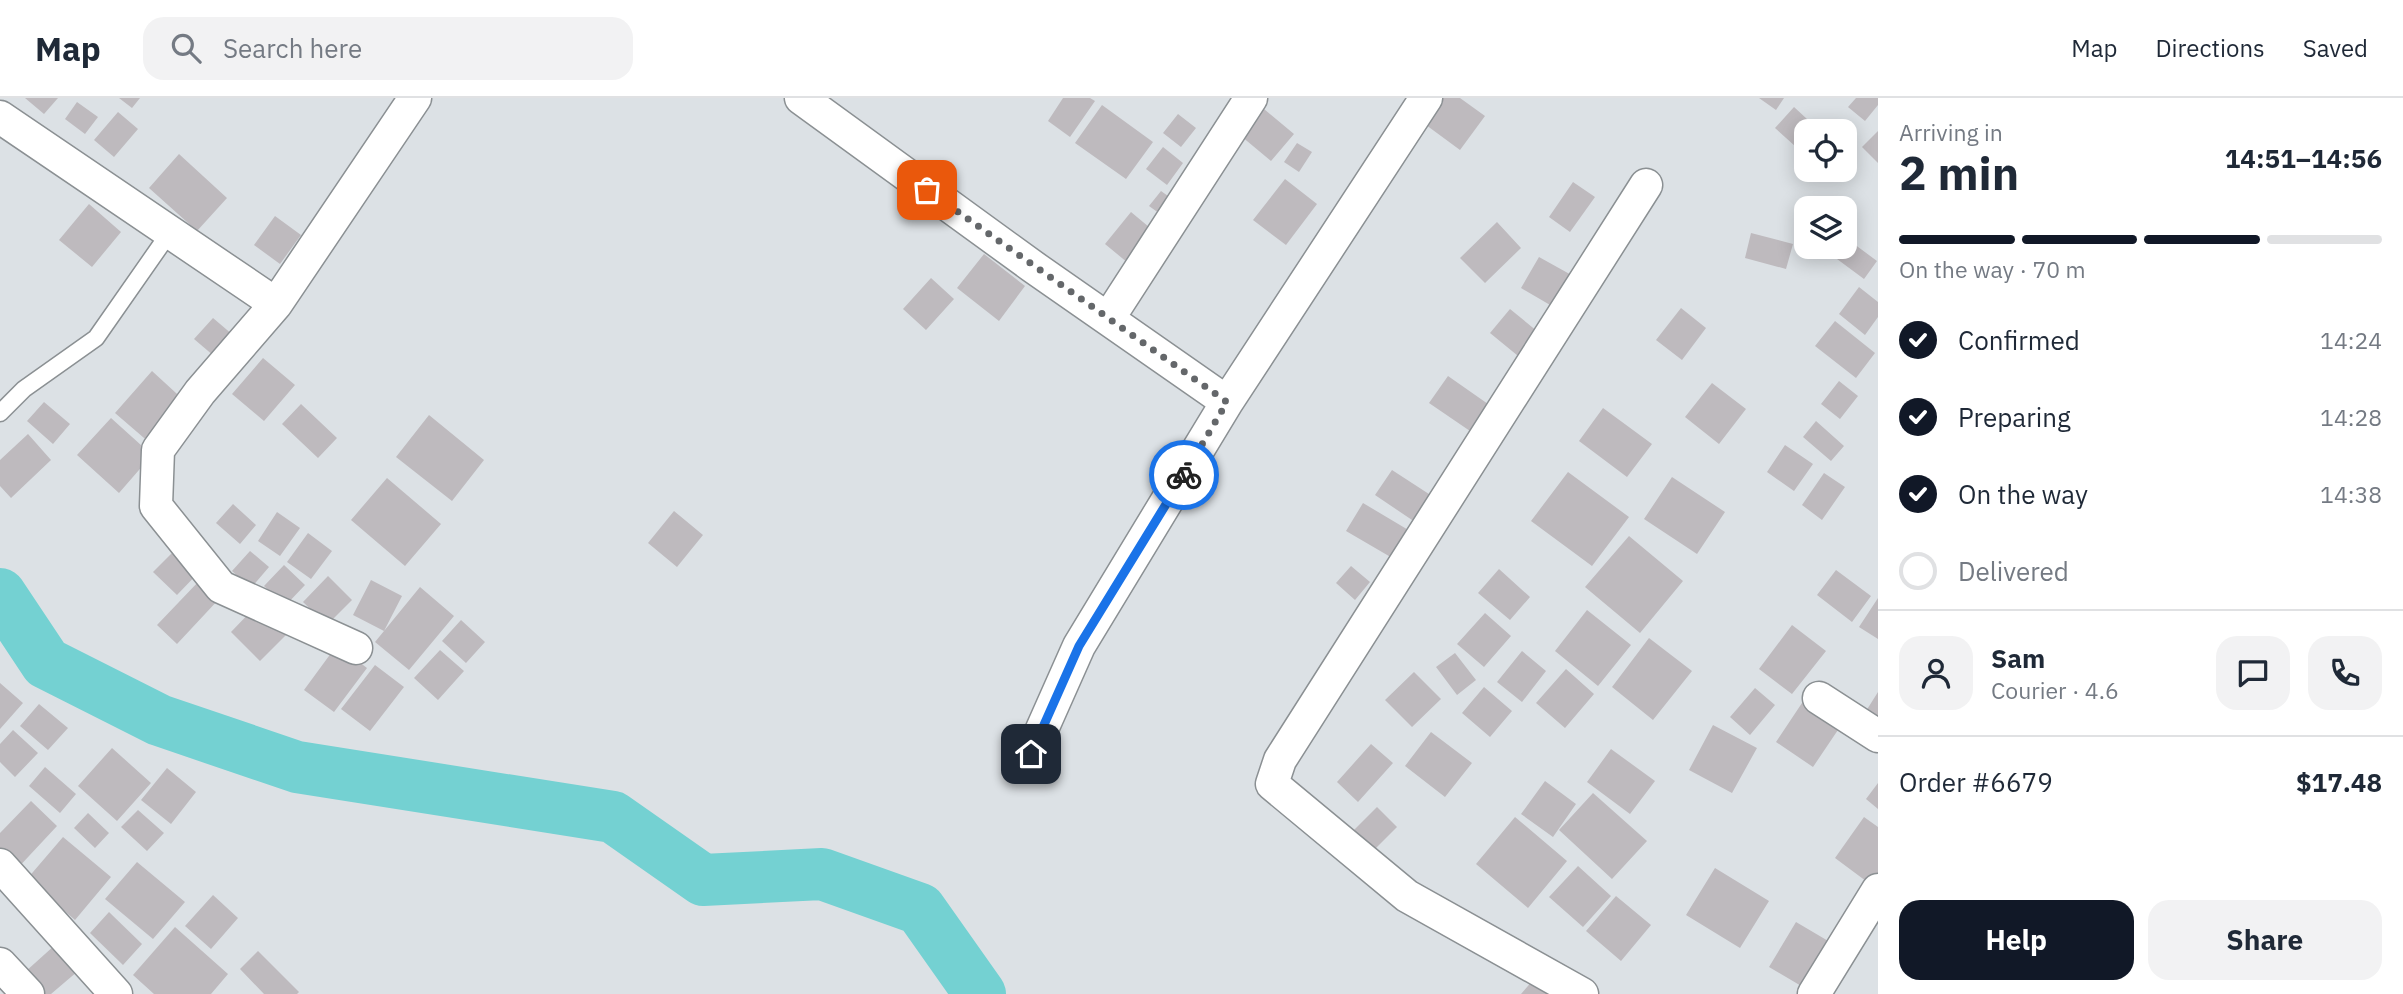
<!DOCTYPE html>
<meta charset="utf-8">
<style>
body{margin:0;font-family:"IBM Plex Sans",sans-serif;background:#f2f2f3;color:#1f2937;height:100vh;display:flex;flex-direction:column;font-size:26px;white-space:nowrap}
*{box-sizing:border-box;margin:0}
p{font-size:23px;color:#747a83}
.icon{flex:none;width:38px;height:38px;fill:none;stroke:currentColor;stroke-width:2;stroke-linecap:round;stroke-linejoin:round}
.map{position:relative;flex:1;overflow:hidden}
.sheet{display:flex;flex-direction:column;background:#fff;width:525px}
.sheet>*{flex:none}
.controls{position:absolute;left:1794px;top:21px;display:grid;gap:14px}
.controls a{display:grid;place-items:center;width:63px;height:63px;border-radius:14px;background:#fff;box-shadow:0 4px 18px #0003;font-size:35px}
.pin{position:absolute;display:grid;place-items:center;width:60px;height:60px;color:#fff;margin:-30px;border-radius:14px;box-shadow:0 4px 10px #0006}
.courier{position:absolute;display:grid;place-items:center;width:70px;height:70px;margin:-35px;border:5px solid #1a73e8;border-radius:50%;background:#fff;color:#222;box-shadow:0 2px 9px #0007}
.headline em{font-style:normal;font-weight:700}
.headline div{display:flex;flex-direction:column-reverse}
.headline{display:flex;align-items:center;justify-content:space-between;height:119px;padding:0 21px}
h1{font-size:46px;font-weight:700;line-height:52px}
.bar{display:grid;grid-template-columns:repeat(4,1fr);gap:10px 7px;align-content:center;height:84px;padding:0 21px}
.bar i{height:9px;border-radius:5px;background:#e0e1e3}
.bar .current{background:#111827}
.bar p{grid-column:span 4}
.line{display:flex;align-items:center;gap:18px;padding:0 21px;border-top:2px solid #e0e1e3}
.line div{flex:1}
.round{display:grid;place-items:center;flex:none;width:74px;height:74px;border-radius:21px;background:#f2f2f3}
ol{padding:0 21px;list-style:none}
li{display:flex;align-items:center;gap:21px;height:77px}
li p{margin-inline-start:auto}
li .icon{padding:7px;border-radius:50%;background:#111827;color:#fff;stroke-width:4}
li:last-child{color:#747a83}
li i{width:38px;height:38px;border:4px solid #e0e1e3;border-radius:50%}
.primary-button{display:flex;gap:14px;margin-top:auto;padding:14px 21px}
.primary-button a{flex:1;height:80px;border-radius:21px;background:#111827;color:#fff;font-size:28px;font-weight:700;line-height:80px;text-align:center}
.primary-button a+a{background:#f2f2f3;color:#1f2937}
header{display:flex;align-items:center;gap:42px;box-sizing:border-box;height:98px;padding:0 35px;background:#fff;border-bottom:2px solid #e0e1e3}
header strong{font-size:33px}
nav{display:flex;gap:38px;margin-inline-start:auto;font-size:24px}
.search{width:490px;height:63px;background:#f2f2f3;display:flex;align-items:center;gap:18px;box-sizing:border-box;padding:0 24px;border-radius:21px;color:#747a83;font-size:26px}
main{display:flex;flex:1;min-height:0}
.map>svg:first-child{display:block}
</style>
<header>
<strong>Map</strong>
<div class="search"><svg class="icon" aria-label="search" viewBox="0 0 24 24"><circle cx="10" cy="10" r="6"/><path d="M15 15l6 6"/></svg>Search here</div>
<nav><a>Map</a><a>Directions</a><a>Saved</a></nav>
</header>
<main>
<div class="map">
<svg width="1878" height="896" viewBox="0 0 1878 896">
<rect width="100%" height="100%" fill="#dce1e5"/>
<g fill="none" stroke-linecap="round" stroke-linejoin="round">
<!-- river -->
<path stroke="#74d1d2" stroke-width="52" d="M 0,496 L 46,565 L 159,622 L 297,669 L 613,719 L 703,782 L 822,776 L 920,811 L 980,896"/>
</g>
<!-- building -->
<path fill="#bebabe" d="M 25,0 L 58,0 L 44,16 Z
M 119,0 L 140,0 L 132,10 Z
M 1063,0 L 1090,0 L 1095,3 L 1070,39 L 1048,23 Z
M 1440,0 L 1460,0 L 1485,18 L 1460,52 L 1422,24 Z
M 1759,0 L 1784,0 L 1776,12 Z
M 1856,0 L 1878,0 L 1878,7 L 1865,23 L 1848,9 Z
M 77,4 L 98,19 L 85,36 L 65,21 Z
M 1102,7 L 1153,44 L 1126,81 L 1075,45 Z
M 1794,9 L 1820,33 L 1806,33 L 1806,58 L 1775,30 Z
M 1264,11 L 1294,36 L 1271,63 L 1241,38 Z
M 118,14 L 138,31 L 114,59 L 94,42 Z
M 1178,16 L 1196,30 L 1181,49 L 1163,35 Z
M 1878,33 L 1878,65 L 1862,49 Z
M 1297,45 L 1312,54 L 1299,74 L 1284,64 Z
M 1163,49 L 1183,65 L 1167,87 L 1146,71 Z
M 179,56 L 227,100 L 197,133 L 149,90 Z
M 1285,81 L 1317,106 L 1286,147 L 1253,122 Z
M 1573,84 L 1595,99 L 1570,134 L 1549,119 Z
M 1161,93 L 1175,103 L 1163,118 L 1149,108 Z
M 89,106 L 121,134 L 92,169 L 59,142 Z
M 1131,114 L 1155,134 L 1128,165 L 1105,146 Z
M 275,118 L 301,137 L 280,166 L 254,147 Z
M 1497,124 L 1521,150 L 1485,185 L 1460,160 Z
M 1751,135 L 1793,146 L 1786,171 L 1745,160 Z
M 1850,143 L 1877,163 L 1864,181 L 1837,161 Z
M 984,156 L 1025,188 L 999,223 L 957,190 Z
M 1539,159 L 1575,179 L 1557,211 L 1521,190 Z
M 931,180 L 954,201 L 926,232 L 903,211 Z
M 1859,189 L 1878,204 L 1878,219 L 1865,237 L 1839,216 Z
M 1681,210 L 1706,230 L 1682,262 L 1656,242 Z
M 1510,211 L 1543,238 L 1523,262 L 1490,235 Z
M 213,220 L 240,243 L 221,264 L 194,241 Z
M 1835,223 L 1875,255 L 1856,280 L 1815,248 Z
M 263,260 L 295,287 L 264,323 L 232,296 Z
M 152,273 L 188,306 L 151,346 L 115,315 Z
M 1448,278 L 1488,306 L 1470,333 L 1429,305 Z
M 1839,283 L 1858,298 L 1840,321 L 1821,306 Z
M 1712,285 L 1746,311 L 1719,346 L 1685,319 Z
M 44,304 L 70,326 L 53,346 L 27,323 Z
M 301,306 L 337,340 L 318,360 L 282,326 Z
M 1603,310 L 1652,346 L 1627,379 L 1579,343 Z
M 429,317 L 484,362 L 452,403 L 396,359 Z
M 111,320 L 152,357 L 119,395 L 77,357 Z
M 1816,323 L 1844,348 L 1831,363 L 1803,339 Z
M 28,336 L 51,362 L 11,400 L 0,388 L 0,362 Z
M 1785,347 L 1813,366 L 1794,393 L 1767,374 Z
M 1392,372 L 1432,398 L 1415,424 L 1375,397 Z
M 1568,374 L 1629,419 L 1592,468 L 1531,423 Z
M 1824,375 L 1845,389 L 1822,422 L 1802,407 Z
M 1672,379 L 1725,414 L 1697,456 L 1644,421 Z
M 387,380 L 441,426 L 405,468 L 351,422 Z
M 1363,405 L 1410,433 L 1394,461 L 1346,433 Z
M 233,406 L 256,427 L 240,446 L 216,425 Z
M 674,413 L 703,437 L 677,469 L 648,445 Z
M 277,414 L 300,430 L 280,458 L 258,443 Z
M 308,435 L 332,453 L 311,481 L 287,464 Z
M 1629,438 L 1683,483 L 1640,535 L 1585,489 Z
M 178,449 L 201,472 L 177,497 L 153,474 Z
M 250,453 L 269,469 L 251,490 L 232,473 Z
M 284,467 L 305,487 L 285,508 L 264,488 Z
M 1351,468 L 1370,484 L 1355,502 L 1336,485 Z
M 1499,471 L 1530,499 L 1510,522 L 1478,495 Z
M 1836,472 L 1871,498 L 1852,524 L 1817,497 Z
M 328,478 L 352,502 L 327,527 L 303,504 Z
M 200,482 L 219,501 L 177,546 L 157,527 Z
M 371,482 L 402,498 L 384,533 L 353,517 Z
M 420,489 L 454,518 L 409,572 L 375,544 Z
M 1878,500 L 1878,541 L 1859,529 Z
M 256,508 L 286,537 L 260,563 L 231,534 Z
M 1587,512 L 1631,547 L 1598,588 L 1555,553 Z
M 1485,515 L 1511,538 L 1484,569 L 1457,546 Z
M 461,522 L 485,544 L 466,565 L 442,543 Z
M 1792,527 L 1826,553 L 1792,596 L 1759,571 Z
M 1649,540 L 1692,573 L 1653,622 L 1612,589 Z
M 337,547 L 367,570 L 334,614 L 304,592 Z
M 440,552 L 464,573 L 438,602 L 414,580 Z
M 1522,553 L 1546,573 L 1522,604 L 1497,584 Z
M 1455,555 L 1476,582 L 1457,597 L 1436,569 Z
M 375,567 L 404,589 L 370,633 L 341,611 Z
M 1566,571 L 1594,596 L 1565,630 L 1536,605 Z
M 1414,574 L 1441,601 L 1412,629 L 1385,602 Z
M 0,585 L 23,605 L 0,631 Z
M 1484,589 L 1512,613 L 1490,639 L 1462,615 Z
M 1755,590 L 1775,607 L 1750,637 L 1730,619 Z
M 1878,594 L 1878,631 L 1861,621 Z
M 1804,602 L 1842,626 L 1813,669 L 1776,644 Z
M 39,606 L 68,630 L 48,652 L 20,628 Z
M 1713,627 L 1757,650 L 1732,695 L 1689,672 Z
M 13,632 L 38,655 L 15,679 L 0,664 L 0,646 Z
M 1431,634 L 1472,665 L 1445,699 L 1405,668 Z
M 1371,646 L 1393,665 L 1358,704 L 1337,684 Z
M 112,650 L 151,685 L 117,723 L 78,688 Z
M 1611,651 L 1655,683 L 1630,716 L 1587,684 Z
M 45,669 L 76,696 L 60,715 L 29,688 Z
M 167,670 L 196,694 L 171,726 L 141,702 Z
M 1545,683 L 1576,706 L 1553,739 L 1521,716 Z
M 1878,685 L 1878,711 L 1866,701 Z
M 1593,695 L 1647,743 L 1612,781 L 1559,732 Z
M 31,703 L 57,728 L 15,773 L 0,758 L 0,735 Z
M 1377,709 L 1397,729 L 1369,757 L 1349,737 Z
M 138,712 L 164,735 L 147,753 L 121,729 Z
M 88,715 L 109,735 L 95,750 L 74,730 Z
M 1515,719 L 1567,763 L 1528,810 L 1476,766 Z
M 1864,719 L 1878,729 L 1878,784 L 1874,789 L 1835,760 Z
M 63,739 L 111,779 L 75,822 L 27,781 Z
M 137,764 L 185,804 L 153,841 L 105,801 Z
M 1578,768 L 1611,798 L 1583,829 L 1549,799 Z
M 1715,770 L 1769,803 L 1740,850 L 1686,817 Z
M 213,797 L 238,820 L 211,851 L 185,828 Z
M 1616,798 L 1651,827 L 1621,863 L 1586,833 Z
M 109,814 L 142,846 L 123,867 L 90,835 Z
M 1796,824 L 1835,847 L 1808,892 L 1769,869 Z
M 175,829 L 228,876 L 211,896 L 154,896 L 133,877 Z
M 55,847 L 78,873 L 51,896 L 45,896 L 25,874 Z
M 258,853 L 299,894 L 297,896 L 264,896 L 240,871 Z
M 1534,881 L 1551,896 L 1521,896 Z"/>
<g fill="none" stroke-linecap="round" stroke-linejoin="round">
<!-- service casing -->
<g stroke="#8b9093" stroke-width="19">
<path id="service" d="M 0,315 L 24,291 L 96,240 L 170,134"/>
</g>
<!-- minor casing -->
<g stroke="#8b9093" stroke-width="35">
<path id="minor" d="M 801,0 L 1032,168 L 1227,304
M 0,19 L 276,206 L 200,294 L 158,352 L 156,408 L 221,489 L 356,550
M 276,206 L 415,0
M 1108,221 L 1251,0
M 1819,600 L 1878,638
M 1031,656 L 1079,548 L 1227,304 L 1426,0
M 0,767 L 116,896
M 0,866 L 28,896
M 1582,896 L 1407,798 L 1272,686 L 1280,662 L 1646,87
M 1814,896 L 1878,792"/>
</g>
<!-- service -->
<use href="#service" stroke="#fff" stroke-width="16"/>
<!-- minor -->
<use href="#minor" stroke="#fff" stroke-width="32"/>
</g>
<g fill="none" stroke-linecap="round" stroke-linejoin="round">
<!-- done -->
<path stroke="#64676a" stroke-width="7" stroke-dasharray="0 12.6" d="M 927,92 L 1227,304 L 1184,377"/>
<!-- route -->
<path stroke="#1a73e8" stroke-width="9" d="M 1031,656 L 1079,548 L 1184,377"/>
</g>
</svg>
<div class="controls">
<a><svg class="icon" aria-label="locate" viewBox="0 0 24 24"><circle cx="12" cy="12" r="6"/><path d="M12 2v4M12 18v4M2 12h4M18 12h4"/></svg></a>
<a><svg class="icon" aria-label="layers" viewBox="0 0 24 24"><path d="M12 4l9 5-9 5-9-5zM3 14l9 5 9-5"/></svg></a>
</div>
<div class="pin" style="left:927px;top:92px;background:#ea580c"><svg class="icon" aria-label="bag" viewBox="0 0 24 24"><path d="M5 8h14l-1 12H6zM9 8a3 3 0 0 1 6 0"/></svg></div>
<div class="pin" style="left:1031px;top:656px;background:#1f2937"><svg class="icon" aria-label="home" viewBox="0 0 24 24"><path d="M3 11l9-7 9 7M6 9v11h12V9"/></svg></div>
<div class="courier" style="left:1184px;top:377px"><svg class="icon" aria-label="bike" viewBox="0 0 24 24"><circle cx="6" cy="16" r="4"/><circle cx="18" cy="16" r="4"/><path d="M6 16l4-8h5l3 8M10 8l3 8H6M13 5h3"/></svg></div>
</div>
<section class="sheet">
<div class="headline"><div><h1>2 min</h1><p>Arriving in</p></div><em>14:51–14:56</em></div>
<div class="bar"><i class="current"></i><i class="current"></i><i class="current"></i><i></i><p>On the way · 70 m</p></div>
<ol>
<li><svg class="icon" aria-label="check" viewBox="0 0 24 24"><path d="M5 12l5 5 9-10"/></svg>Confirmed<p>14:24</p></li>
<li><svg class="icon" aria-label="check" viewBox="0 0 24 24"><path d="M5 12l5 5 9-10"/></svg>Preparing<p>14:28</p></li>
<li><svg class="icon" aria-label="check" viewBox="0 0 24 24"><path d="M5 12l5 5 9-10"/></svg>On the way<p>14:38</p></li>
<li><i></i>Delivered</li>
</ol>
<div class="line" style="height:126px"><a class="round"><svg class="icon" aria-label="person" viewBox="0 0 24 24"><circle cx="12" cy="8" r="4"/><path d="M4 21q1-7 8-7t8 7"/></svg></a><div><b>Sam</b><p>Courier · 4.6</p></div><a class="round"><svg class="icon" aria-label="chat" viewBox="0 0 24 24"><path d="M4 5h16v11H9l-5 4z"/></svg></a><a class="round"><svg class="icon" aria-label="phone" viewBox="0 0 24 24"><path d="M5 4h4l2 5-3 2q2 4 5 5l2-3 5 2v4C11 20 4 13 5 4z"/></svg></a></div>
<div class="line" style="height:91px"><div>Order #6679</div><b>$17.48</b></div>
<div class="primary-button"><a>Help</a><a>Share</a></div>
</section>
</main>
